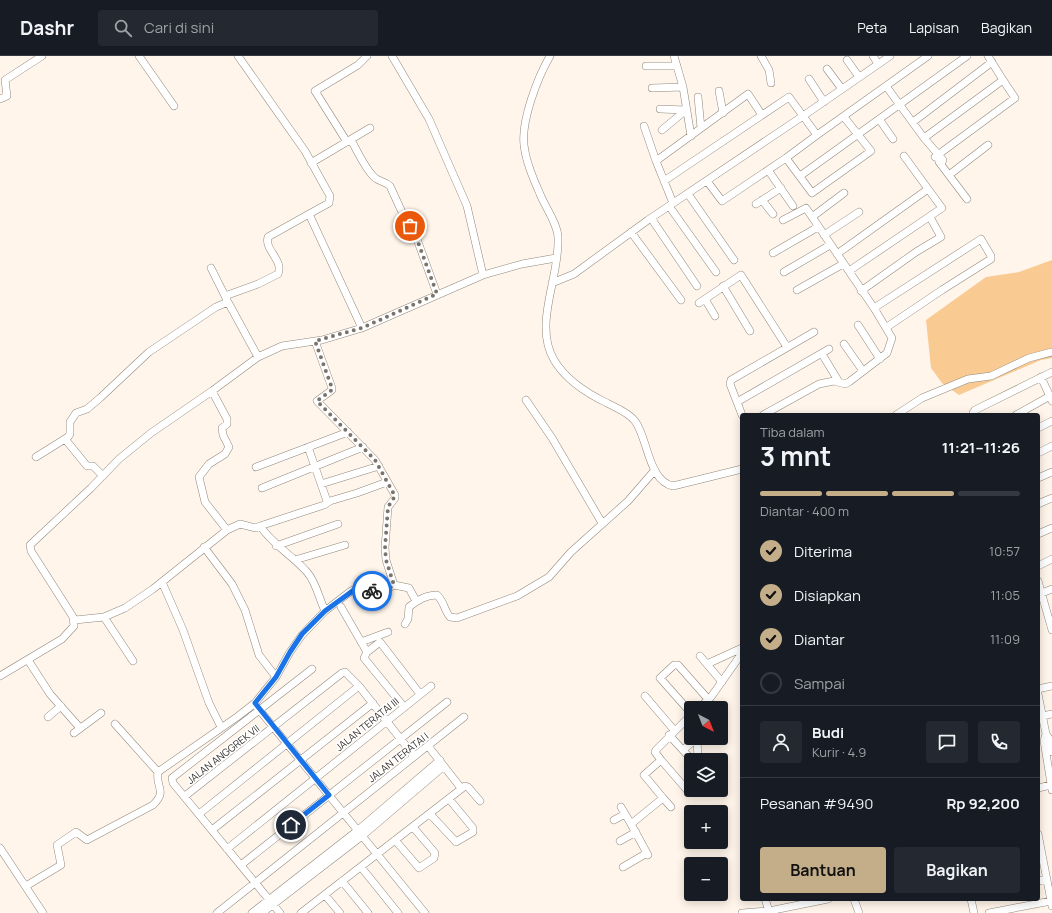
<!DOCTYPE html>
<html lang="id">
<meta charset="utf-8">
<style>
body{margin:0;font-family:Manrope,sans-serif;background:#242831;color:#f1f3f6;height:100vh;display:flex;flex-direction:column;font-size:15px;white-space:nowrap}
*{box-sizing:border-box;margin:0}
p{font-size:13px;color:#9ea1a6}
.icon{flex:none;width:22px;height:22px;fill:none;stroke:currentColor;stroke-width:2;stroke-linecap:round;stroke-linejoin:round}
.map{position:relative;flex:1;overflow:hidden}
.panel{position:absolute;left:740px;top:357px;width:300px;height:488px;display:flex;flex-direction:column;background:#171b24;border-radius:4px;box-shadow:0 2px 10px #0003}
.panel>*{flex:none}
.needle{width:26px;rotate:138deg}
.tools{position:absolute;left:684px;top:645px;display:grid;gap:8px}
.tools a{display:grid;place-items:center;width:44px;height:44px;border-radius:4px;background:#171b24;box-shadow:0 2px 10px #0003;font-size:20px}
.pin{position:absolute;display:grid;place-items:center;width:34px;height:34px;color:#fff;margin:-17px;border:2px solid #fff;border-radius:50%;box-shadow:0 1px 4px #0007}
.courier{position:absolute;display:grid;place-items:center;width:40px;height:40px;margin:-20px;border:3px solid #1a73e8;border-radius:50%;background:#fff;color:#222;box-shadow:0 1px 5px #0007}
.overview em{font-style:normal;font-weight:700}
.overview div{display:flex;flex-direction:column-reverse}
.overview{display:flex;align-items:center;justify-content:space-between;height:68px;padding:0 20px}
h1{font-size:26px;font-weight:700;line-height:30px}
.bar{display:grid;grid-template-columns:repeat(4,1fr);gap:6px 4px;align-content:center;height:48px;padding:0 20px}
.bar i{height:5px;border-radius:3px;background:#363941}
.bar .current{background:#c3ae89}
.bar p{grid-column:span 4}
.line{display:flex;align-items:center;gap:10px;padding:0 20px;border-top:1px solid #363941}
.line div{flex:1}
.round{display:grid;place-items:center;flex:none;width:42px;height:42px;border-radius:4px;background:#242831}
ol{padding:0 20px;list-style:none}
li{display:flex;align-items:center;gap:12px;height:44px}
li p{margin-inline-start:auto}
li .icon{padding:4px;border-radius:50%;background:#c3ae89;color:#111;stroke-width:4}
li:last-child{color:#9ea1a6}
li i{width:22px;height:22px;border:2px solid #363941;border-radius:50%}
.button{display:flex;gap:8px;margin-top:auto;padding:8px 20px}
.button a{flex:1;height:46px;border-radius:4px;background:#c3ae89;color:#111;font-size:16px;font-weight:700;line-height:46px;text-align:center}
.button a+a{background:#242831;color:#f1f3f6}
header{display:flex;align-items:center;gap:24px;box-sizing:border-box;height:56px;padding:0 20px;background:#171b24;border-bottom:1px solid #363941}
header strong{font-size:19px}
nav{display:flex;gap:22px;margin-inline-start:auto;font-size:14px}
.search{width:280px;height:36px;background:#242831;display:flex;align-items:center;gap:10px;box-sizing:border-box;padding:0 14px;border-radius:4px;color:#9ea1a6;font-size:15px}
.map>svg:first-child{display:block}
</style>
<header>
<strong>Dashr</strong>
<div class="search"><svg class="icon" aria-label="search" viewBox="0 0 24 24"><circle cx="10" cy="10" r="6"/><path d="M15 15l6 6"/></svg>Cari di sini</div>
<nav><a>Peta</a><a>Lapisan</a><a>Bagikan</a></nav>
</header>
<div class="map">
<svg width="1052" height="857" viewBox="0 0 1052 857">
<rect width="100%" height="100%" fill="#fff5ea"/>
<!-- green -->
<path fill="#f9cb93" d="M 1052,204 L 1052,302 L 1041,304 L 959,339 L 942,327 L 931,312 L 926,264 L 986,221 L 1019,216 Z"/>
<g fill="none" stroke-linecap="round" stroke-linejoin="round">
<!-- minor casing -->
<g stroke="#90887d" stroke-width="8">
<path id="minor" d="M 139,0 L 174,50
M 238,0 L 305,95 L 330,140 L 329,147 L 309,158 L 362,272
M 392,0 L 429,63 L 467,150 L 483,219
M 550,0 C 538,21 521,64 524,89 C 526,106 533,122 540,138 C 545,151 558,168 558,182 C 560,221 533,268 554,304 C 566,324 586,337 607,347 C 616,352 628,356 635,365 C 648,382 648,425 673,430 L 742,413
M 674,0 L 683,31 L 691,80
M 761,0 L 769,14 L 771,27
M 873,0 L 878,8
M 847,4 L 859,21
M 646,10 L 677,10
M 827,13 L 842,33
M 809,23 L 824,46
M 886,30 L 924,82 L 943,104 L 941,108
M 652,32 L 683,31
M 719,35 L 723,57
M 698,41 L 701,72
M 0,43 L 7,40 L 5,24 L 42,0
M 660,53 L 686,54 L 662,74
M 879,63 L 893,83
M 913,66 L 992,6
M 644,70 L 656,105 L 673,147
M 924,82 L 1003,24 L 988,0
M 351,84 C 358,96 364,111 374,121 C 379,126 385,125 390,130 L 407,167 L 414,175 L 437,238
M 347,86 L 315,35 L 358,9 L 367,0
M 935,101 L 1015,42 L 1003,24
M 786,102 L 817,79
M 656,105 L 748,38 L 762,59
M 939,106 L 967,143
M 311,107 L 370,72
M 768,114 L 793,150
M 949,119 L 988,89
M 800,120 L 967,0
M 664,125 L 789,41 L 803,60 L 890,0
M 707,125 L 722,145 L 786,102 L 812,137 L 871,95 L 844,61
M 688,138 L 734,204
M 762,144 L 773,158
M 756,148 L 781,132
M 669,150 L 716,216
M 812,161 L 844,137
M 651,162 L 697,230
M 631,176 L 681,244
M 824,179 L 859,156
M 773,197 L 818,171
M 837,198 L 928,133
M 211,212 L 227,244
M 849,215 L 942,152 L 904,100
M 784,216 L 830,189
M 552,227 L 574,218 L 648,164 L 803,60 L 817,79 L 928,0
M 723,230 L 750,275
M 797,234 L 843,208
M 861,235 L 916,196 L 941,181 L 930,161
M 225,240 L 258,228 L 278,218 C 284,204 264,194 268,181 L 309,158
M 705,243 L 715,260
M 699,247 L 741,219 L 787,291
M 874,252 L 981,183 L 991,200 L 991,203 L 942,234 L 887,271
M 858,269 L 880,303
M 315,285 L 332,332 L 332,334 L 317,345 L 375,404 L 395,439 L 395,442 L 388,451 L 385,492 L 386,504 L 394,529
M 844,288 L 863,315
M 822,298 L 839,326
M 1041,321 L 1052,345
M 212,335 L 227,363 L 227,368 L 222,372 L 223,379 L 229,391 L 225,398 L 209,408 L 199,421 L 205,446 L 227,474
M 526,344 L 552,382 L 602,467
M 737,346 L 829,293
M 742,359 L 730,328 L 731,324 L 814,276
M 763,359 L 819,328 L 834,325 L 845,328 L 849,326 L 887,297 L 892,282 L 874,252 L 806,152 L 783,164
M 896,359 L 922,342 L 968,323 L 991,320 L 1029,302 L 1052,296
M 974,359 L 973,357 L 975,354 L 1052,316
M 1016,359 L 1050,340
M 1038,372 L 1052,365
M 65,383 L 87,410 L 93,410 L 103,420
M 308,391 L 327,445
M 1038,397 L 1052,390
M 36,401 L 68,381 L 70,378 L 70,366 L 76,357 L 87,353 L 100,342 L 149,296 L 216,251 L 228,246 L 258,301
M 256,411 L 348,376
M 1038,422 L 1052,416
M 321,428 L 379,410
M 262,432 L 363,391
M 1038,448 L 1052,442
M 260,470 L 324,449 L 330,445 L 357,437 L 387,426
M 1038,478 L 1052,472
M 276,490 L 338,468
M 204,491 L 232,528 L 245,554 L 259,599 L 276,621
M 295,504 L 345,489
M 1038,510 L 1052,503
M 1038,525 L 1052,574
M 162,526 L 183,574 L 209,647 L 221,671
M 1042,537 L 1052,533
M 341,551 L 367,596
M 104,561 L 133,605
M 75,564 L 104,561 L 125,552 L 153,533 L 227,474 L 240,468 L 256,472 L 260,470 C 275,491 291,498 307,516 C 316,526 319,542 325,555
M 405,568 L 408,563 L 409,551 C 418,544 426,539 437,539 C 444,545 444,554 450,561 L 457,562 L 517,540 L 549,521 L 571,496 L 628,445 L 655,414
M 361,586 L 388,576
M 700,600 L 722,626
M 28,604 L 50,638 L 80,672
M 707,608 L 742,592
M 0,620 L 62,583 L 74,570 L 73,561 L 31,495 L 30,489 L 91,432 L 119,403 L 151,377 L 212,335 L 258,301 L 282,290 L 322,284 L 362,272 L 483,219 L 522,208 L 556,202
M 1038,633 L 1052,630
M 1038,638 L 1046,678 L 1050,684 L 1052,696
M 645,640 L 674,674
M 257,651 L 425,857
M 404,651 L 364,602 L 367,596 L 380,586 L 420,638
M 699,652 L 711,641 L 742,597
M 691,657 L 660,622 L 674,609 L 678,609 L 708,643
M 48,661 L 61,650
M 1038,661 L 1052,658
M 115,668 L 158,716
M 74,677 L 101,657
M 1046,678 L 1044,685 L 1052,734
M 669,679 L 692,704
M 697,682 L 698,704
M 428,690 L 461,732
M 683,694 L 697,682
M 661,704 L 687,734
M 1038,732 L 1051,729
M 185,740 L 342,617 L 345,616 L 359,630 L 414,700
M 663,742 L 671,751
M 621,751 L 631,768
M 199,758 L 359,630
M 430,758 L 456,786 L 473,776 L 473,772 L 449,743
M 614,764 L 625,758
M 212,774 L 373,647
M 1038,778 L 1052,850
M 395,784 L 419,812 L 434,802 L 435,797 L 413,771
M 620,785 L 636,776
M 0,792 L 43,857
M 227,793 L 431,630
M 648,799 L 631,768 L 663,742 L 644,719 L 661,704 L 655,696 L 656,694 L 691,659
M 241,809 L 447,646
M 361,811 L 398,857
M 623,811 L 647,797
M 342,825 L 368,857
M 1038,825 L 1047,823
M 26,830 L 61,809 L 57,789 L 76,776 L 87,784 L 153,749 C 168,734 155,732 158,716 L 237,661 L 255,647 L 276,621 L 290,596 L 302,579 L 325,555 L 351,535 L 361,531 L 379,538 L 394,529 L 409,532 L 416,545
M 325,839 L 340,857
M 765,843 L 769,855
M 854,843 L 859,857
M 971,843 L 974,857
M 217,857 L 464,661
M 252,857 L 357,775 L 440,704
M 262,857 L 362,780 L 444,710
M 280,857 L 173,727 L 172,722 L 312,613
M 301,857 L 465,730 L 468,731 L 480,745
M 742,857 L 769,855 L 828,843
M 989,857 L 1051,845"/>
</g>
<!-- minor -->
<use href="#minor" stroke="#fff" stroke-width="7"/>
</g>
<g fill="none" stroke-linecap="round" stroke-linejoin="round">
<!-- done -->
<path stroke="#7a746d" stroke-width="4" stroke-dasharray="0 7.2" d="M 372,535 L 376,538 L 383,537 L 394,529 L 386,504 L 385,492 L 388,451 L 395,440 L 375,404 L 317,345 L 332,334 L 332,332 L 315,285 L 362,272 L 437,238 L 414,175 L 410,170"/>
<!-- route -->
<path stroke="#1a73e8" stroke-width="5" d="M 291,769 L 329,739 L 255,647 L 276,621 L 290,596 L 302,578 L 325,555 L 358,531 L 364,531 L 372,535"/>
</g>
<g text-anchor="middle" stroke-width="3.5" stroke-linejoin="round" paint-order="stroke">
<!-- street labels -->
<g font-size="10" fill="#322e2a" stroke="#fff">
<text transform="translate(367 668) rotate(-39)" y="4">JALAN TERATAI III</text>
<text transform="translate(223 698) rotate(-38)" y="4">JALAN ANGGREK VII</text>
<text transform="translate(398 701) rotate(-38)" y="4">JALAN TERATAI I</text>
</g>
</g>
</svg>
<div class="tools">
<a><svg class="needle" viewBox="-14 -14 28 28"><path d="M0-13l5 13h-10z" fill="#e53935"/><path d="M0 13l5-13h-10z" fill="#9ea1a6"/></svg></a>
<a><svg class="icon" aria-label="layers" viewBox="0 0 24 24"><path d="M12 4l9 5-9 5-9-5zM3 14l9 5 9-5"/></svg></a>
<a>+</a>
<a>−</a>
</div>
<div class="pin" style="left:410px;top:170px;background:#ea580c"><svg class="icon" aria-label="bag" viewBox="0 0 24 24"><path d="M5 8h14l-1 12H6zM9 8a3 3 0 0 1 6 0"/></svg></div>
<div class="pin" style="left:291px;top:769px;background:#1f2937"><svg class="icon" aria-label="home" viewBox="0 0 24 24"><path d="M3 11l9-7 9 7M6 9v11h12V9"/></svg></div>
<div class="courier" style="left:372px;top:535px"><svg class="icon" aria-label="bike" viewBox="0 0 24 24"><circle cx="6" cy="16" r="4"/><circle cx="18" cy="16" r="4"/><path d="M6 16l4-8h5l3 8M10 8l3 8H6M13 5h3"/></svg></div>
<section class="panel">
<div class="overview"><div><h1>3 mnt</h1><p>Tiba dalam</p></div><em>11:21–11:26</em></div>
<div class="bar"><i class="current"></i><i class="current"></i><i class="current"></i><i></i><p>Diantar · 400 m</p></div>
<ol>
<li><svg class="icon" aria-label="check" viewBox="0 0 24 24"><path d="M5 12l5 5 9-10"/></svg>Diterima<p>10:57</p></li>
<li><svg class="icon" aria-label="check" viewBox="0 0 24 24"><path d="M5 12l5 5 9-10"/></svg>Disiapkan<p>11:05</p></li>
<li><svg class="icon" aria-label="check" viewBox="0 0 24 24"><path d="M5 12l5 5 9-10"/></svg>Diantar<p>11:09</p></li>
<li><i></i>Sampai</li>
</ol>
<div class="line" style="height:72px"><a class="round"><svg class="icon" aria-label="person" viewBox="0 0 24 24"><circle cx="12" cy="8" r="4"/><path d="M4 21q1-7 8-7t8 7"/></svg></a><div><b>Budi</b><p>Kurir · 4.9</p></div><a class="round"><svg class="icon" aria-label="chat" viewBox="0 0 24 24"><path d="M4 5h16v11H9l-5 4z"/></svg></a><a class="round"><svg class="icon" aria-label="phone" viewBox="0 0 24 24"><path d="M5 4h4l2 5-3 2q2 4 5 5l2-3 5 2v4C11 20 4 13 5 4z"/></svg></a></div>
<div class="line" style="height:52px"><div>Pesanan #9490</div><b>Rp 92,200</b></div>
<div class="button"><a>Bantuan</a><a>Bagikan</a></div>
</section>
</div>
